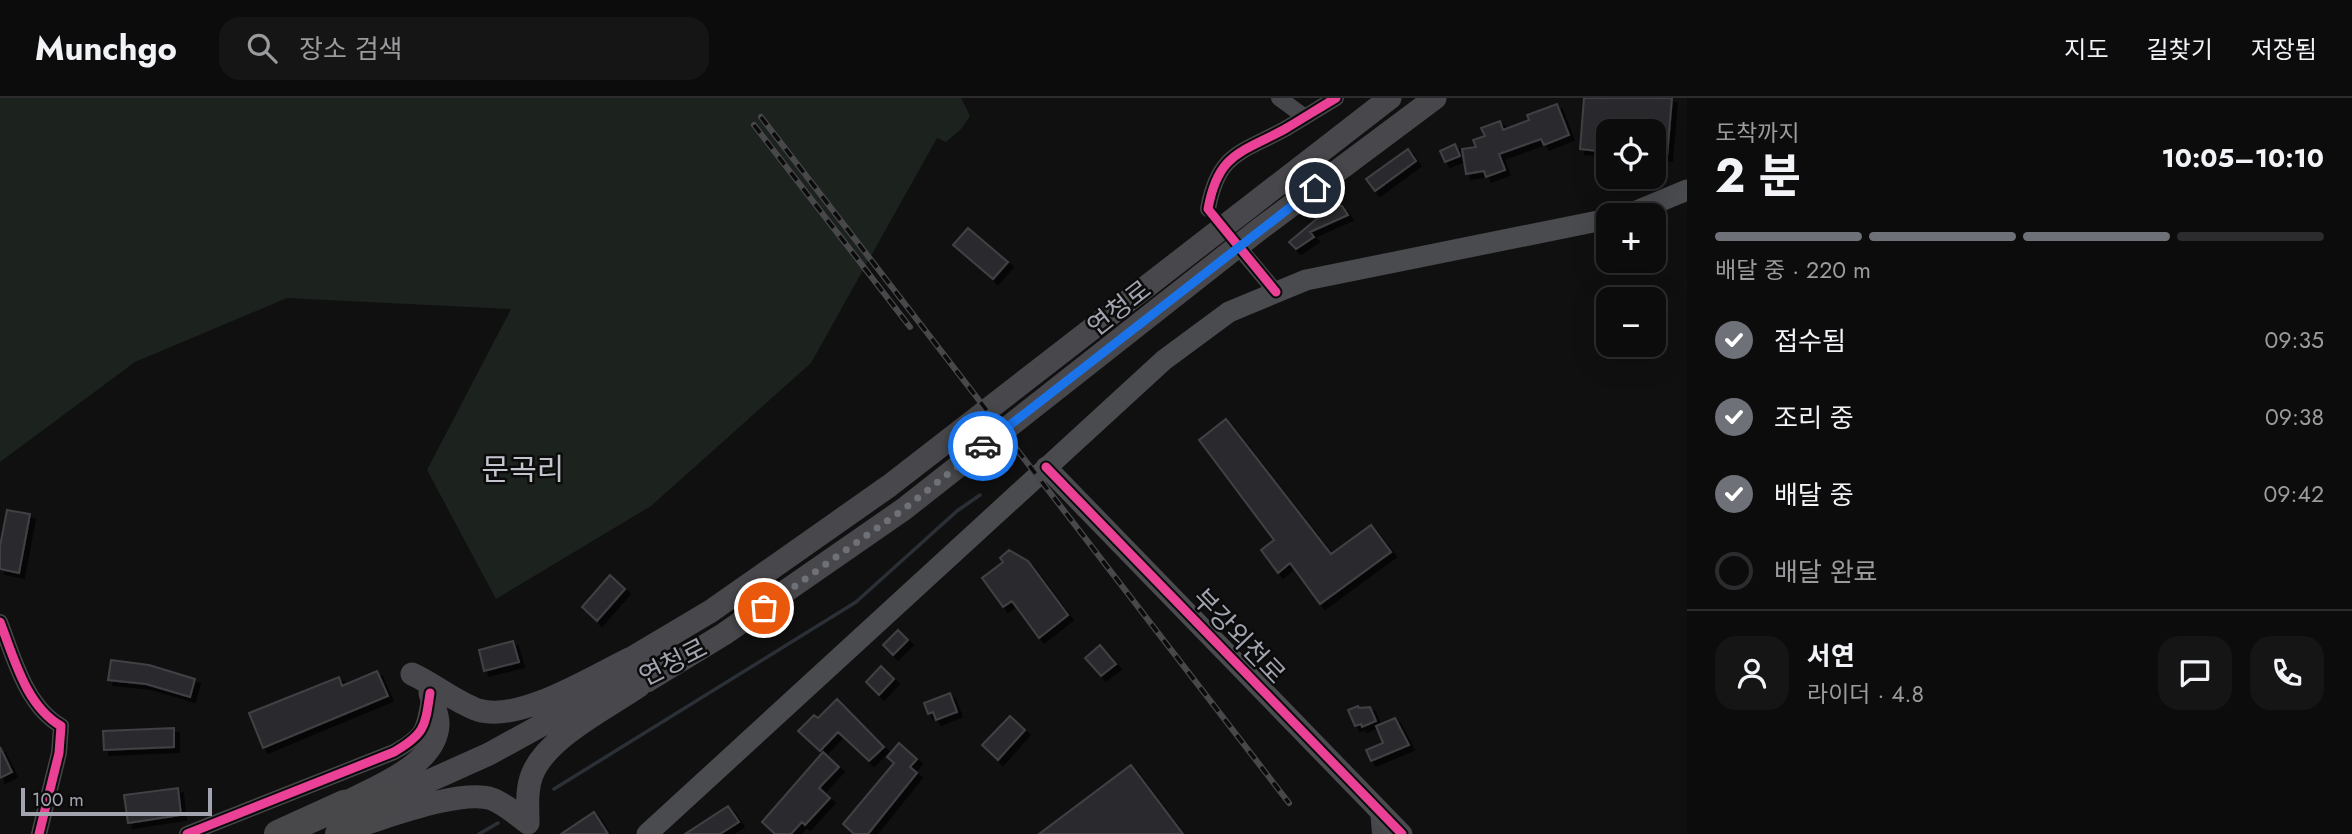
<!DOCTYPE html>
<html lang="ko">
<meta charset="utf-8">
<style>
body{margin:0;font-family:Jost,"Noto Sans KR",sans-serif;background:#151516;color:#f1f3f6;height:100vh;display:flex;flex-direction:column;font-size:26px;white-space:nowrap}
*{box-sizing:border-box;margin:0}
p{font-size:23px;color:#9a9b9d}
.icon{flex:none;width:38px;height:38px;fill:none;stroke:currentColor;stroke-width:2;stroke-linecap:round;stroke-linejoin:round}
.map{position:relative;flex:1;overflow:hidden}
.drawer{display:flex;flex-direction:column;background:#0c0c0d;width:665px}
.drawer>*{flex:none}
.tools{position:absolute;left:1596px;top:21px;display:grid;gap:14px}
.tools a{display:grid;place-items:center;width:70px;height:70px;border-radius:14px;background:#0c0c0d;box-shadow:0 7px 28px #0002,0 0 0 2px #2c2c2e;font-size:35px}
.scale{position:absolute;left:21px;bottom:18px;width:191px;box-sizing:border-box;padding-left:7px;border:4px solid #a2a5b0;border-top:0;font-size:19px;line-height:24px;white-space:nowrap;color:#a2a5b0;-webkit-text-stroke:5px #0b0b0c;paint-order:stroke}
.pin{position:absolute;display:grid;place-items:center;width:60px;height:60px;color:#fff;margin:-30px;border:4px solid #fff;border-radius:50%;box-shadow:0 2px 7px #0007}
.courier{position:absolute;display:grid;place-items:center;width:70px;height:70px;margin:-35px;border:5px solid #1a73e8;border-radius:50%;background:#fff;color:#222;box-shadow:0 2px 9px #0007}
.summary em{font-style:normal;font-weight:700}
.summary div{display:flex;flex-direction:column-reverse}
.summary{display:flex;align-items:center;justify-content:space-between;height:119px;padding:0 28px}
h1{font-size:46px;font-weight:700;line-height:52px}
.bar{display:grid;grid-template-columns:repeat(4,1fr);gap:10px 7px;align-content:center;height:84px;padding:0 28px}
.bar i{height:9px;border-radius:5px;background:#2c2c2e}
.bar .selected{background:#6f7178}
.bar p{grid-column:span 4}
.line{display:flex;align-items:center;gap:18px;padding:0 28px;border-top:2px solid #2c2c2e}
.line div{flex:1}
.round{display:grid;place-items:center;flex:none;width:74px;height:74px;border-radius:21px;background:#151516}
ol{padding:0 28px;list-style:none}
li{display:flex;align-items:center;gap:21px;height:77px}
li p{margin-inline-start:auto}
li .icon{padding:7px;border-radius:50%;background:#6f7178;color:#fff;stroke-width:4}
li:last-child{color:#9a9b9d}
li i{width:38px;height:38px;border:4px solid #2c2c2e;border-radius:50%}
header{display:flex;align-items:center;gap:42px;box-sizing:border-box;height:98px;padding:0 35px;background:#0c0c0d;border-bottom:2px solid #2c2c2e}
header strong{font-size:33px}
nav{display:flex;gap:38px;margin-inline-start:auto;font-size:24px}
.search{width:490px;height:63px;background:#151516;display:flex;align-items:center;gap:18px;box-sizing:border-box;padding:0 24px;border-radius:21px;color:#9a9b9d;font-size:26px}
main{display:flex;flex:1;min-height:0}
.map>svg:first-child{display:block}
</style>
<header>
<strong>Munchgo</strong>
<div class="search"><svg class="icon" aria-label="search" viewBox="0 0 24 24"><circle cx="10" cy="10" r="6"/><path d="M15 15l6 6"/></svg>장소 검색</div>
<nav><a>지도</a><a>길찾기</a><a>저장됨</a></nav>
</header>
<main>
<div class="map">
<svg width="1687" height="736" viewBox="0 0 1687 736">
<defs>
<filter id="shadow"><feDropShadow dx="5" dy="5" stdDeviation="0" flood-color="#0009"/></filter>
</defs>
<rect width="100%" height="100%" fill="#101011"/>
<!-- green -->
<path fill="#1c221e" d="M 0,0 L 961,0 L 970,18 L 961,31 L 946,44 L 937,40 L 811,265 L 651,408 L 496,501 L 427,372 L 511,211 L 287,200 L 135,264 L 0,364 Z"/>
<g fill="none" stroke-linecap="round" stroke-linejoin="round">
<!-- stream -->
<path stroke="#2a3036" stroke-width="3.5" d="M 554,691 L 856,504 L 957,413 L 980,397
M 479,736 L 498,725"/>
</g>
<!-- building -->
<path fill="#2c2c2d" stroke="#404044" stroke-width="2" filter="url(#shadow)" d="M 1584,0 L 1672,0 L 1667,58 L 1654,57 L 1654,33 L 1608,33 L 1608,54 L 1580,51 Z
M 1557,6 L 1569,37 L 1544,47 L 1541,41 L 1499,56 L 1505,72 L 1486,79 L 1484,73 L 1466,76 L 1462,51 L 1476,49 L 1473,42 L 1485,38 L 1481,30 L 1500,23 L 1503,32 L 1529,22 L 1527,17 Z
M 1455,46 L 1460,58 L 1445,64 L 1440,53 Z
M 1408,51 L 1416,63 L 1375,93 L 1366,81 Z
M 1332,108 L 1342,108 L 1348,117 L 1310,134 L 1314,139 L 1296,151 L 1289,144 Z
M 968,130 L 1008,164 L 993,181 L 953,147 Z
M 1226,321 L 1331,456 L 1371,427 L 1391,454 L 1320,506 L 1290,465 L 1278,475 L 1261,452 L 1274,442 L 1199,342 Z
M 7,412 L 30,416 L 19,475 L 0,471 L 0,448 Z
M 1009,452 L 1028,463 L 1068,517 L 1039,540 L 1012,503 L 1003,509 L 982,480 L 1003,464 L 1000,460 Z
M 610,477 L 625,491 L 597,523 L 582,509 Z
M 898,532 L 908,542 L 893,557 L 883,547 Z
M 513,543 L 519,564 L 484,573 L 479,552 Z
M 1100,547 L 1116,566 L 1101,578 L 1085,560 Z
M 111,562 L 149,567 L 195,581 L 190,599 L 146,586 L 108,582 Z
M 881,568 L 894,581 L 879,597 L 866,584 Z
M 377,573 L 388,598 L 263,650 L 249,615 L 339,579 L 342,588 Z
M 950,595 L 957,614 L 936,622 L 933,614 L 928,616 L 924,605 Z
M 837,601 L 884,649 L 869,663 L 838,634 L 820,653 L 798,633 L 814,617 L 818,620 Z
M 1358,608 L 1359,610 L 1370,609 L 1376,623 L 1362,629 L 1361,626 L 1355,628 L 1348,612 Z
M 1010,618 L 1025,632 L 998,662 L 982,647 Z
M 1395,620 L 1409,647 L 1371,663 L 1366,652 L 1383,645 L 1376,628 Z
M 174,630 L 174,649 L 104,652 L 103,633 Z
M 899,645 L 917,661 L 910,669 L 917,675 L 868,736 L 854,736 L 843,726 L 894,665 L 887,659 Z
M 0,649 L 12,674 L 0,680 Z
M 823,654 L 839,669 L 819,690 L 830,700 L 805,727 L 802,724 L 791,736 L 775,736 L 762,724 Z
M 1131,667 L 1183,736 L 1039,736 Z
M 178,690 L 181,717 L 128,725 L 124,697 Z
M 728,708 L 739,724 L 720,736 L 685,736 Z
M 594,714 L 608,736 L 561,736 Z"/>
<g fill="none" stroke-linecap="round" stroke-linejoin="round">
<!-- street -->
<path stroke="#46474a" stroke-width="16" d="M 1279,0 L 1305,19
M 1208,111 C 1218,55 1241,55 1285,31 C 1302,21 1319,10 1336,0
M 1246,158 L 1276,194
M 0,524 C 14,560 26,608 61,628 L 59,655 L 39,736
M 1378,711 L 1380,736
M 187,736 L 394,654 C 423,638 424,633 429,601"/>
<!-- secondary -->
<path stroke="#4a4b4e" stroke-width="21" d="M 1627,117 L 1687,92
M 1046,369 L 1402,736
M 647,736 L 1164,262 L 1229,214 L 1306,182 L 1608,121"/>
<!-- primary -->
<path stroke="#48484c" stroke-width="23" d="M 412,576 C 434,586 455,604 478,612 C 519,625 592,579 629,561
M 611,589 L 632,560 L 711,513 L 889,388 L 1390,0
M 391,700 L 489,656 L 611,589 L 647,583 L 724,536 L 904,411 L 1261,130 L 1435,0
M 353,701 C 382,686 436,665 438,627 C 439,617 432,604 430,595
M 528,725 C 528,709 526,692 532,677 C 546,640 607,610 639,588
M 364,726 C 393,717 463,691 492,701 C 505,706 517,717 528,725"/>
<!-- highway -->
<path stroke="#48484b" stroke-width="28" d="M 278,736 L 344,706 L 391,700
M 339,736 L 358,728 L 391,700"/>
<!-- rail casing -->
<g stroke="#48484b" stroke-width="6">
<path id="rail" d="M 761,19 L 1289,705
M 754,27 L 910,229"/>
</g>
<!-- rail -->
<use href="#rail" stroke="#0b0b0c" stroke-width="3.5" stroke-dasharray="10" stroke-linecap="butt"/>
<!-- cycleway casing -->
<g stroke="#0b0b0c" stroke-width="13">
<path id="cycleway" d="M 1276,194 L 1208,111 C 1218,55 1241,55 1285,31 C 1302,21 1319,10 1336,0
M 1046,369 L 1402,736
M 0,524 C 14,560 26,608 61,628 L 59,655 L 39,736
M 187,736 L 394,654 C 425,636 425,629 430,595"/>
</g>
<!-- cycleway -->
<use href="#cycleway" stroke="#ea4096" stroke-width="9"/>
</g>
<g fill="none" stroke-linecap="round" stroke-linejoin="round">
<!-- done -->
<path stroke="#6f7178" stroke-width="7" stroke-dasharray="0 12.6" d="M 764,510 L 904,411 L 983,348"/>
<!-- route -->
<path stroke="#1a73e8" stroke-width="9" d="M 983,348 L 1315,90"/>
</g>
<g text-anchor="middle" stroke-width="5" stroke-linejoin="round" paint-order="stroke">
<!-- street labels -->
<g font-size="26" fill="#a2a5b0" stroke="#0b0b0c">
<text transform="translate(1119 210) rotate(-38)" y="9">연청로</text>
<text transform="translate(1239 538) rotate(46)" y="9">부강외천로</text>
<text transform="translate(673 564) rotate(-27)" y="9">연청로</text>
</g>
<!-- quarter labels -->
<g font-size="30" fill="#c3c4cd" stroke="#0b0b0c">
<text x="523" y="382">문곡리</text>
</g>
</g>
</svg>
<div class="tools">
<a><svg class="icon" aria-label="locate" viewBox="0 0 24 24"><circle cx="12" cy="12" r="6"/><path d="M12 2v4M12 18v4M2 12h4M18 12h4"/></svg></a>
<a>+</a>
<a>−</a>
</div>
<div class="scale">100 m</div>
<div class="pin" style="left:764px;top:510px;background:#ea580c"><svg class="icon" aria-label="bag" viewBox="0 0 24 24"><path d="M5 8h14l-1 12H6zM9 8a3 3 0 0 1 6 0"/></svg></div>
<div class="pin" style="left:1315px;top:90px;background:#1f2937"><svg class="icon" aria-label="home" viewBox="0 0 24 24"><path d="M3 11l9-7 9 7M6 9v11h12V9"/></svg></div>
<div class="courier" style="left:983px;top:348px"><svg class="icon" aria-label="car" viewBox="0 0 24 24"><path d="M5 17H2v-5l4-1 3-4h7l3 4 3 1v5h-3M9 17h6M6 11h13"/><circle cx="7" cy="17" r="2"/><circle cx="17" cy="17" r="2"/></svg></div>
</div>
<section class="drawer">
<div class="summary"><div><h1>2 분</h1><p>도착까지</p></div><em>10:05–10:10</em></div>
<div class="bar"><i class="selected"></i><i class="selected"></i><i class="selected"></i><i></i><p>배달 중 · 220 m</p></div>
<ol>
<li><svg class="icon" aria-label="check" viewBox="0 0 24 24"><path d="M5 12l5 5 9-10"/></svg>접수됨<p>09:35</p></li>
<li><svg class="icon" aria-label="check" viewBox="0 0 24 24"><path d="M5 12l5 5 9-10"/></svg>조리 중<p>09:38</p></li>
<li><svg class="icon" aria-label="check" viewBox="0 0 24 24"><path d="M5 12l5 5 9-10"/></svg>배달 중<p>09:42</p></li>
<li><i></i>배달 완료</li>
</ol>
<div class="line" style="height:126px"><a class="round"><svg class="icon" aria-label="person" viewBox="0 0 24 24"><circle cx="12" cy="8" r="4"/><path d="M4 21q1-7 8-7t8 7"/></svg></a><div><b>서연</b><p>라이더 · 4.8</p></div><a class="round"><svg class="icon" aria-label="chat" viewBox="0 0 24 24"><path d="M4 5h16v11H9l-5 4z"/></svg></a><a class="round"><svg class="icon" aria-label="phone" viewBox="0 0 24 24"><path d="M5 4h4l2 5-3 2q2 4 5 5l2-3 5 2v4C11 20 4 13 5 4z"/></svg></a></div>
</section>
</main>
